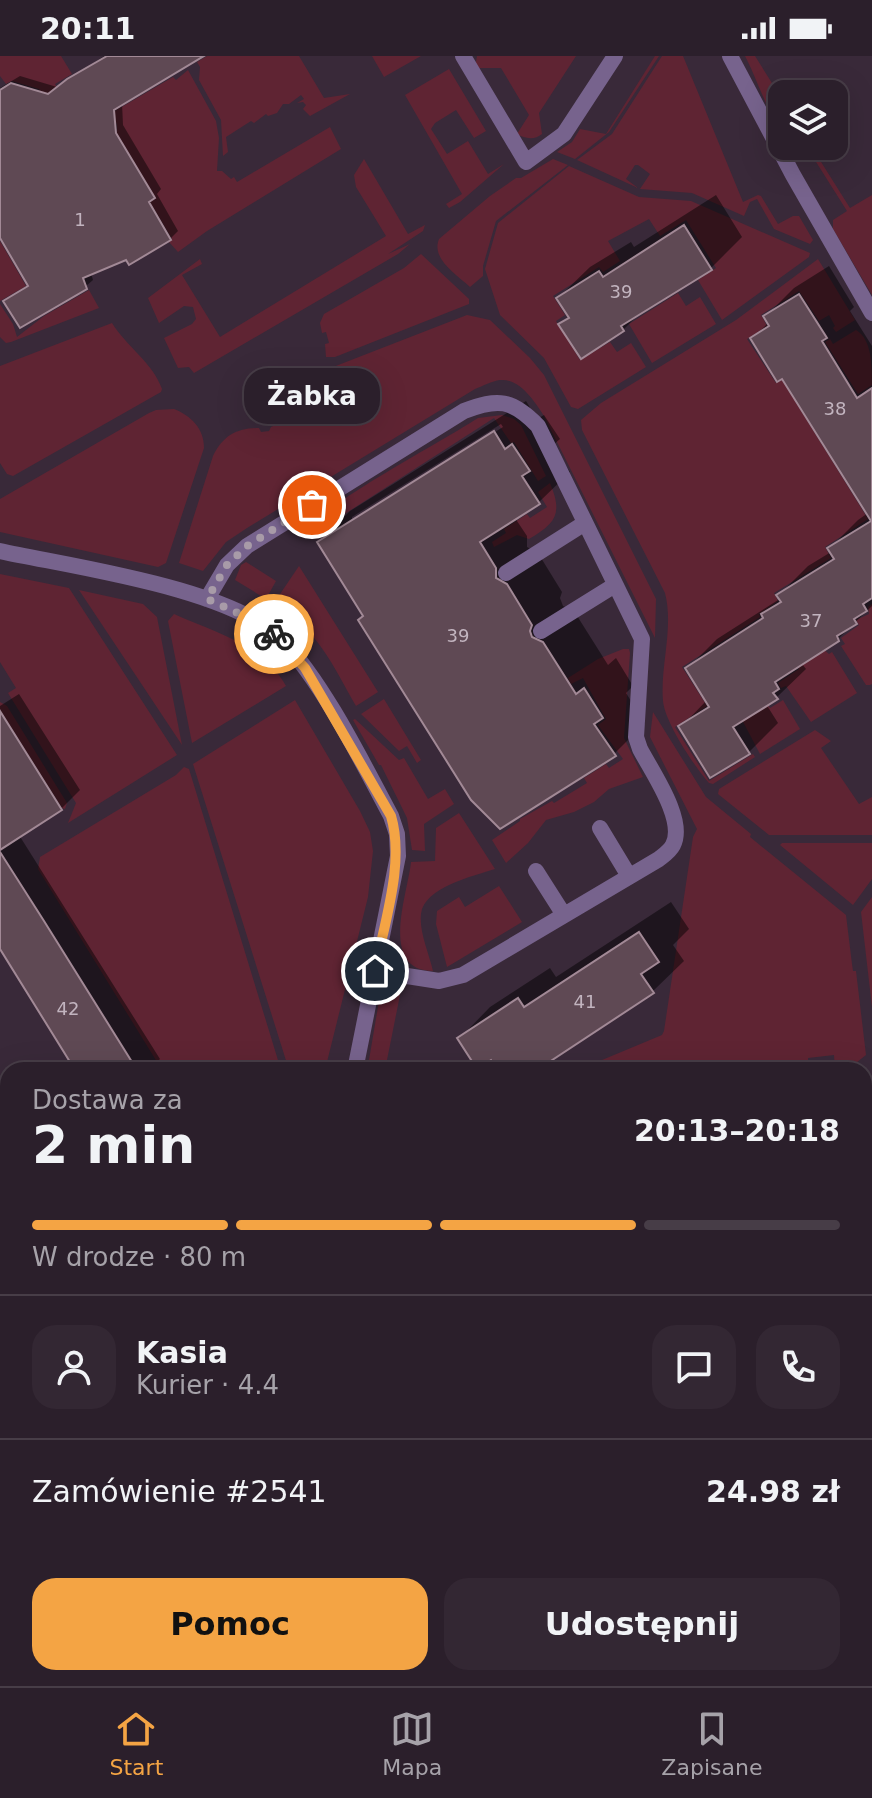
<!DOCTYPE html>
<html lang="pl">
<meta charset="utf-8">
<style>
body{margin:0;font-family:"DejaVu Sans",sans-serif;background:#332733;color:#f1f3f6;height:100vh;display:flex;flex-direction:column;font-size:30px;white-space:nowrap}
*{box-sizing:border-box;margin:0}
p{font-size:26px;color:#a6a2a9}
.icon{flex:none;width:44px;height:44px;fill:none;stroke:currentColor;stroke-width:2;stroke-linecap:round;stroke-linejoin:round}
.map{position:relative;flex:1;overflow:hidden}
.drawer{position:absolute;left:0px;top:1006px;width:872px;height:624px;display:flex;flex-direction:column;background:#2b1f2b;border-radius:24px 24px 0 0;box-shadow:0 8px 32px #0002,0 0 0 2px #473d47}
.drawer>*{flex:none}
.fabs{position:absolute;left:768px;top:24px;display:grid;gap:16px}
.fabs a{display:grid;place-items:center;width:80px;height:80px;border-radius:16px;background:#2b1f2b;box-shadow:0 8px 32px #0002,0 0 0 2px #473d47;font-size:40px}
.pin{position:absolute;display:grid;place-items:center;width:68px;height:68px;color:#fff;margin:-34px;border:4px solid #fff;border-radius:50%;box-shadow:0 2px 8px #0007}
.courier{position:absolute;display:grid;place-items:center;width:80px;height:80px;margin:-40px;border:6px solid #f4a444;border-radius:50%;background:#fff;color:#222;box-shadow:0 2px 10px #0007}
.bubble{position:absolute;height:56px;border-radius:24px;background:#2b1f2b;box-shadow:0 8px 32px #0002,0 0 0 2px #473d47;font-size:26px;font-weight:800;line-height:56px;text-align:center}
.head em{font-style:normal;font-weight:800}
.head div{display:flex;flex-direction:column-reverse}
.head{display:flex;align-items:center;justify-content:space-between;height:136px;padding:0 32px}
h1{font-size:52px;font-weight:800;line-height:60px}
.bar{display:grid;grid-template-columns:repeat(4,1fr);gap:12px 8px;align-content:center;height:96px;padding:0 32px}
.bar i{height:10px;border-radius:6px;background:#473d47}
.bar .selected{background:#f4a444}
.bar p{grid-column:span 4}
.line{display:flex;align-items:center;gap:20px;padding:0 32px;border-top:2px solid #473d47}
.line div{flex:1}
.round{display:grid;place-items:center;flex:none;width:84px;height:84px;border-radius:24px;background:#332733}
.primary-button{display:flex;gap:16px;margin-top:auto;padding:16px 32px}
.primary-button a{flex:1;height:92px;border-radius:24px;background:#f4a444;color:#111;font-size:32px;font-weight:800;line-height:92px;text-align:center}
.primary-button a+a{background:#332733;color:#f1f3f6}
.status{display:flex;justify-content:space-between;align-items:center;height:56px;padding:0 40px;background:#2b1f2b;direction:ltr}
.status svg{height:22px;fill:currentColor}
.menu{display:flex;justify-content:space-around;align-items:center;height:112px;border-top:2px solid #473d47;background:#2b1f2b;font-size:22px;color:#a6a2a9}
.menu a{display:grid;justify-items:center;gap:4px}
.menu .selected{color:#f4a444}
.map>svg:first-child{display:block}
</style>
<div class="status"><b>20:11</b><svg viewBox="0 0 49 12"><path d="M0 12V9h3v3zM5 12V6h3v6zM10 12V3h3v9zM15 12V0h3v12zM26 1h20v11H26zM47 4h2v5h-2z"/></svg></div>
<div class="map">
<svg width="872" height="1630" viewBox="0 0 872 1630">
<rect width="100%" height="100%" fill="#392939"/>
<!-- green -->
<path fill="#5f2433" d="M 0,0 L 61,0 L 72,18 L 55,28 L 61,38 L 47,45 L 39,33 L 12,25 L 6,28 L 0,20 Z
M 207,0 L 299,0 L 324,42 L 350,38 L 310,60 L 303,53 L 306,49 L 303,46 L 297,47 L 304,43 L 301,39 L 289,48 L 283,48 L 277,57 L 268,60 L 266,58 L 254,67 L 251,65 L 226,81 L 228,96 L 223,100 L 221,64 L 199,24 L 200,11 L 197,6 Z
M 372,0 L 421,0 L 384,21 Z
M 477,0 L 576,0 L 539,57 L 542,78 C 535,84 525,83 517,78 L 529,59 L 501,12 L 475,12 Z
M 655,0 L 659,0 L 609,76 L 575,103 L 557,96 L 572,86 L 580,73 L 606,78 Z
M 662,0 L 683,0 L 743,146 L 758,139 L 761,140 L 778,168 L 793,160 L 799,160 L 813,184 L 810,188 L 774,173 L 757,143 L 750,146 L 744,160 L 692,137 L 640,133 L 650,118 L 638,109 L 635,109 L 626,123 L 638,132 L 577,104 L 612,78 Z
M 745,0 L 755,0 L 782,43 L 782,69 L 779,70 C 771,64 753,14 745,0 Z
M 449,13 L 486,75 L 474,82 L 456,54 L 435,67 L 431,73 L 447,98 L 468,85 L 488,118 L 504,108 L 460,146 L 449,152 L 446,148 L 462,138 L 405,39 Z
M 188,14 L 216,65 L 219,82 L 217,115 L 222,115 L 231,123 L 234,121 L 237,126 L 330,71 L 341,93 L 207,175 L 178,196 L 169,186 L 172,183 L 150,146 L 155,143 L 119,81 L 115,83 C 117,75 121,66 108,59 L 173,21 L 176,24 Z
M 806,90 L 811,90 L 850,152 L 872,139 L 872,239 L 833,173 L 833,164 L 847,155 Z
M 364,103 L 408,178 L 425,169 L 423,175 L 388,198 L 410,188 L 398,198 L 194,317 L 189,311 L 178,312 L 164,282 L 192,268 L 196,263 L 193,251 L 184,250 L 159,267 L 148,242 L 200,203 L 202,208 L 182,219 L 220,281 L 386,180 L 356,131 L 354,119 Z
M 553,103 L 568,109 L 496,165 L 483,210 L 483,220 L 470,231 C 456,218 431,203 439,183 L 490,140 L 516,122 L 521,122 Z
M 569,110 L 639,141 L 691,145 L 810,197 L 809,201 L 722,264 L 698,224 L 716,212 L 686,164 L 660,180 L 649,163 L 608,185 L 620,205 L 603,216 L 599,211 L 553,240 L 565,259 L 556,265 L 580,304 L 610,286 L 617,296 L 631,287 L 646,311 L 578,353 L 571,351 L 544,302 L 500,259 L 485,213 L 498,167 Z
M 0,185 L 26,230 L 0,245 Z
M 421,198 L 469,243 L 469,248 L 335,301 L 326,301 L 325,288 L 329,287 L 326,276 L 322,277 L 320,267 L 324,258 L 404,212 Z
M 818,203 L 855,264 L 836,276 L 833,272 L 835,270 L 829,259 L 819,265 L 799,235 L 761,259 L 767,270 L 747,283 L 776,327 L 782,324 L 868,463 L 825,491 L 831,502 L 774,537 L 778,545 L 759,558 L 760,561 L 682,611 L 707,650 L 675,671 L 709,725 L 753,698 L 755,701 L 713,728 L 709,727 C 695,711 665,667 663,645 C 660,610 674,572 665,537 L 582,374 L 581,364 L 601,347 L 736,264 Z
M 89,234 L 99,252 L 11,286 L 6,287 L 0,281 L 0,248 L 13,268 L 17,281 L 44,260 Z
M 678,237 L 686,250 L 700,241 L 716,268 L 652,307 L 629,268 Z
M 467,259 L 490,264 L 530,302 L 544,319 L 656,543 L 655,582 L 544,360 C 535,346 520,322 500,324 C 492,325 483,330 475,333 L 247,472 L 226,486 L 203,515 L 179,507 L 213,400 C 223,380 236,372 259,372 L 261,376 L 269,375 L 271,371 L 294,360 L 308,346 L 311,349 L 317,341 L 315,338 L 328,313 Z
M 112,267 C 127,291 153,307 162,333 L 161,336 L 13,420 L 7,418 L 0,407 L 0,310 Z
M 856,274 C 872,283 872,310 872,329 L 858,338 L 825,286 L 830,283 L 833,288 Z
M 174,353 C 191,360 204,372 204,392 L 166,507 L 158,511 L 0,476 L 0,443 L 149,357 L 156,354 Z
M 502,359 L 514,363 L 521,369 L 546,420 L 538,425 L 514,386 L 511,387 L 494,362 L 312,479 L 310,472 C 322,449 448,382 478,362 Z
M 550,427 C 563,458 556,467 529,483 L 517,479 L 494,491 L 492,486 L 506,477 L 504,473 L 527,458 L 530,462 L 547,451 L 538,436 Z
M 246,506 L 276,525 L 266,543 L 235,524 L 241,509 Z
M 299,510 L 378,636 L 356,650 C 331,606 319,576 274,547 Z
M 0,518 L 69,532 L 177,699 L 68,767 L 76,747 L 8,637 L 16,632 L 0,606 Z
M 79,534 L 143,548 L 157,561 L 182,689 Z
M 872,548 L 872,628 L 870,629 L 866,629 L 841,590 L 845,588 L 841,582 L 859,569 L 856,564 L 869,558 L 868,551 Z
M 174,558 C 214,576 264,589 286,630 L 192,687 L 168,565 Z
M 822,592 L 829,598 L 832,596 L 857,637 L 811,666 L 786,630 L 781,632 L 778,627 L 799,613 L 797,608 Z
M 623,593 L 629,593 L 630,597 L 624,682 L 643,721 L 609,733 L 594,746 L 574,756 L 546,764 L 528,787 L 506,807 L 492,784 L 520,765 L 520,763 L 552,745 L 554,747 L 587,727 L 584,722 L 606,708 L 609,712 L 623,703 L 598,669 L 606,663 L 583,622 L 571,628 L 568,622 L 598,603 Z
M 384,643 L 421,704 L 417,707 L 407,690 L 399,695 L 361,658 Z
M 295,644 L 360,755 L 370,776 L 373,795 L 368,841 L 325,1014 L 289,1014 L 193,708 Z
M 783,644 L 800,673 L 760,698 L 740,660 L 765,645 L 770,652 Z
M 0,646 L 7,650 L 67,747 L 65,753 L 62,752 L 0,654 Z
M 653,656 L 706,741 L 751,778 L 750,781 L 846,859 L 852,908 L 853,915 L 856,915 L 866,999 L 847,1014 L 835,1014 L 834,999 L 808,1002 L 808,1005 L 772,1014 L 578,1014 L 662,979 L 664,975 L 693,781 L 697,773 L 650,681 Z
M 355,663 L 399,704 L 404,702 L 428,743 L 445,733 L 454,748 L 424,768 L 425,795 L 412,794 L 407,762 L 381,709 L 379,709 L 353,664 Z
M 815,674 L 831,685 L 821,692 L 859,748 L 872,741 L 872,779 L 769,779 L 718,738 L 719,733 Z
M 184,711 L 189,713 L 281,1014 L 162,1014 L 38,813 L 40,801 L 176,719 Z
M 459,757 L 495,813 C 474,820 424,831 421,858 C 419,876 429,897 433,915 C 378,915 408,837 411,806 L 435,805 L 436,772 Z
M 782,787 L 872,787 L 872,823 L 853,849 L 780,789 Z
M 499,830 L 522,866 L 447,911 L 436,868 L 437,855 L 459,841 L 465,851 Z
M 872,841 L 872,951 L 861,856 Z
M 401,934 L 387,1004 L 369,1004 L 379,945 Z
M 864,1053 L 872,1054 L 872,1128 L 864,1112 Z
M 872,1162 L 872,1242 L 864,1240 L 864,1202 Z
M 864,1263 L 872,1266 L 872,1345 L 864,1345 Z
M 8,1332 L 8,1405 L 0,1401 L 0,1339 Z
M 0,1409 L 8,1414 L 8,1464 L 0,1469 Z
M 864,1410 L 872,1410 L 872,1508 L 864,1500 Z
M 864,1548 L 872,1556 L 872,1617 L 860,1630 L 800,1630 L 788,1622 L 864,1622 Z
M 210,1622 L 248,1622 L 253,1630 L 205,1630 L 212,1626 Z
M 257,1622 L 422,1622 L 407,1630 L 262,1630 Z
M 431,1622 L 496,1622 L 501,1630 L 416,1630 Z
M 611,1622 L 702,1622 L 697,1630 L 616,1630 Z"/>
<!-- shadow -->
<path fill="#0007" fill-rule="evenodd" d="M 104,0 L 200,0 L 122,47 L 123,69 L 161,133 L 157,138 L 178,175 L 170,183 L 91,217 L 93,224 L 85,231 L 6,245 L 29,228 L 0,178 L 0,32 L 20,20 L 57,31 Z
M 716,139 L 742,181 L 711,212 L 642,255 L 623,274 L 561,269 L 569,260 L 558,242 L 590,211 L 631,186 L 634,191 Z
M 829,210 L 854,251 L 850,255 L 872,290 L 872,550 L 838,583 L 802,608 L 806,613 L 777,641 L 766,648 L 778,667 L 749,696 L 681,671 L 707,644 L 688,612 L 717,583 L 778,544 L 781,541 L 779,539 L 808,510 L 831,496 L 829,493 L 858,464 L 868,457 L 782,320 L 753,282 L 769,266 L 765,261 L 794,232 Z
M 526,345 L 537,363 L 544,359 L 560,383 L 553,389 L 570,416 L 538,447 L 515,462 L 527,480 L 527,491 L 538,497 L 562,536 L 560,542 L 563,550 L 574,555 L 608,609 L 616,602 L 633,630 L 626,637 L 645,667 L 614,698 L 365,559 L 319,486 L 350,455 ZM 501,368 L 503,371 L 352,466 L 352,461 Z
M 19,638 L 80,734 L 61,753 L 19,779 L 160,1003 L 149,1014 L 69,1014 L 75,1009 L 0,890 L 0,650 Z
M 671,846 L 689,873 L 673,889 L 684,905 L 652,936 L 533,1014 L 501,1014 L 492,1001 L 459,983 L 490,951 L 550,912 L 556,921 Z
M 872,1117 L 872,1167 L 864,1175 L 864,1119 L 865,1121 Z
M 8,1457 L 8,1538 L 0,1543 L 0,1462 Z"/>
<!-- building -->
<path fill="#5f4954" stroke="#a28996" stroke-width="2" d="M 107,0 L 204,0 L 114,54 L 116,77 L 155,142 L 149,146 L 171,184 L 129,209 L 126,204 L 83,222 L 87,233 L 20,272 L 3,245 L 28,230 L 0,182 L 0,34 L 11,27 L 48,38 L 67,23 Z
M 684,169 L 712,214 L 621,270 L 624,275 L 581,303 L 558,268 L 569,262 L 556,242 L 599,215 L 603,221 Z
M 799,238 L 827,282 L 822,285 L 857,342 L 872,332 L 872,542 L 863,548 L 867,555 L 854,563 L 857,568 L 837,580 L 839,585 L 775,626 L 779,633 L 773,637 L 778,643 L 733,671 L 750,698 L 710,722 L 678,670 L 709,651 L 685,612 L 763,562 L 761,558 L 781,546 L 776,539 L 834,503 L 827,492 L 871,465 L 782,323 L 777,326 L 750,282 L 769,270 L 763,260 Z
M 494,375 L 505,393 L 512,388 L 530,415 L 522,420 L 540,448 L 480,486 L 496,512 L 496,522 L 507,528 L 532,569 L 530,575 L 532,581 L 543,586 L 576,638 L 584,632 L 603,662 L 594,668 L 616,700 L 500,773 L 471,744 L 358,564 L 363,560 L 317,486 Z
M 0,655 L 62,754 L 0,794 Z
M 0,796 L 44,865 L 137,1014 L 75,1014 L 0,893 Z
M 639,876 L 659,906 L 641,918 L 654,937 L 537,1014 L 498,1014 L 491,1004 L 477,1013 L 457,982 L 518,942 L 524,951 Z"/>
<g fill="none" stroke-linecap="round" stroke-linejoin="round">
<!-- minor -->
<path stroke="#77638d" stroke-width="16" d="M 463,0 L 526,106 L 564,78 L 615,0
M 730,0 L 793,119 L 872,257
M 0,495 C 73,511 231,532 282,584 C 324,628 362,706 391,760 L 397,778 L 398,800 L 355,1014
M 506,517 L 585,467
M 207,543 L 227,509 L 247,490 L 464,355 C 498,342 512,343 538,370 L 642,583 L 636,681 L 640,693 C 652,716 686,764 673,789 C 670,795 664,799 659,803 L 463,919 L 439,925 L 375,915
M 541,575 L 615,529
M 600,772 L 629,820
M 536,815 L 564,859
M 0,1323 L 8,1316
M 864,1533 L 872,1541
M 0,1599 L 8,1594"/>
</g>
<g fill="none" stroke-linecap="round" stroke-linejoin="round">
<!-- done -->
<path stroke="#a89ba8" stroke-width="8" stroke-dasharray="0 14.4" d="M 274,578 L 255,565 L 207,543 L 227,509 L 247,490 L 312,449"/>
<!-- route -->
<path stroke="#f4a444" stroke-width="10" d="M 274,578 L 305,612 L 391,760 C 405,807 384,867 375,915"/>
</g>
<g text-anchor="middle" stroke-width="6" stroke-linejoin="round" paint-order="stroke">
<!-- number labels -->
<g font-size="18" fill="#c2b4bf">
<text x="80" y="170">1</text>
<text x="621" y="242">39</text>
<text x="835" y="359">38</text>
<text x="811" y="571">37</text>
<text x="458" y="586">39</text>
<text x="585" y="952">41</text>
<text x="68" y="959">42</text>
</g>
</g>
</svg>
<div class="fabs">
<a><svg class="icon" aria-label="layers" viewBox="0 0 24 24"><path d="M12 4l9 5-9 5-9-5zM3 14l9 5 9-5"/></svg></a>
</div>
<div class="pin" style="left:312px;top:449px;background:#ea580c"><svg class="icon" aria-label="bag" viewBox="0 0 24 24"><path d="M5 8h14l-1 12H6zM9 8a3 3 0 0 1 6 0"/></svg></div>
<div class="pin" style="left:375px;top:915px;background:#1f2937"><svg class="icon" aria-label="home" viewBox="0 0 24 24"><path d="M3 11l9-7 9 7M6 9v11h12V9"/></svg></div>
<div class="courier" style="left:274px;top:578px"><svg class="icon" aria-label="bike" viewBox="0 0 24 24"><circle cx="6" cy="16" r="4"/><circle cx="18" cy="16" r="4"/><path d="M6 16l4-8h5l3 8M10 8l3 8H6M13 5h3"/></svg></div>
<div class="bubble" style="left:244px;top:312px;width:136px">Żabka</div>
<section class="drawer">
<div class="head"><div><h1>2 min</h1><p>Dostawa za</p></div><em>20:13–20:18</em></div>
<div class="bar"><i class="selected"></i><i class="selected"></i><i class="selected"></i><i></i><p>W drodze · 80 m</p></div>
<div class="line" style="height:144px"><a class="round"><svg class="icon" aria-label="person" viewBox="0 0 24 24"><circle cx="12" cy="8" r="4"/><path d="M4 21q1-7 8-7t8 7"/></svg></a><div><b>Kasia</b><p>Kurier · 4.4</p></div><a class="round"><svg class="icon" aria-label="chat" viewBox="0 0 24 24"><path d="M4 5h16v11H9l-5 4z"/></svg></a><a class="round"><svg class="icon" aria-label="phone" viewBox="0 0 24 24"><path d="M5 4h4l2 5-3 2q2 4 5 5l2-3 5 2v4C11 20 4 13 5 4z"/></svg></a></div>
<div class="line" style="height:104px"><div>Zamówienie #2541</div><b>24.98 zł</b></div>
<div class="primary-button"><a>Pomoc</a><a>Udostępnij</a></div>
</section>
</div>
<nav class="menu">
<a class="selected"><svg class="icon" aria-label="home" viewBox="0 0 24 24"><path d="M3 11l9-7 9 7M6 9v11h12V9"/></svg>Start</a>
<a><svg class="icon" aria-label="map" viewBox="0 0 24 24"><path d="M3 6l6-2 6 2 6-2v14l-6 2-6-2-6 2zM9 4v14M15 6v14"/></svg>Mapa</a>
<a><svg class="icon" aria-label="saved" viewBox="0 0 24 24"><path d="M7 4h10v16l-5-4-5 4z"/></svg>Zapisane</a>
</nav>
